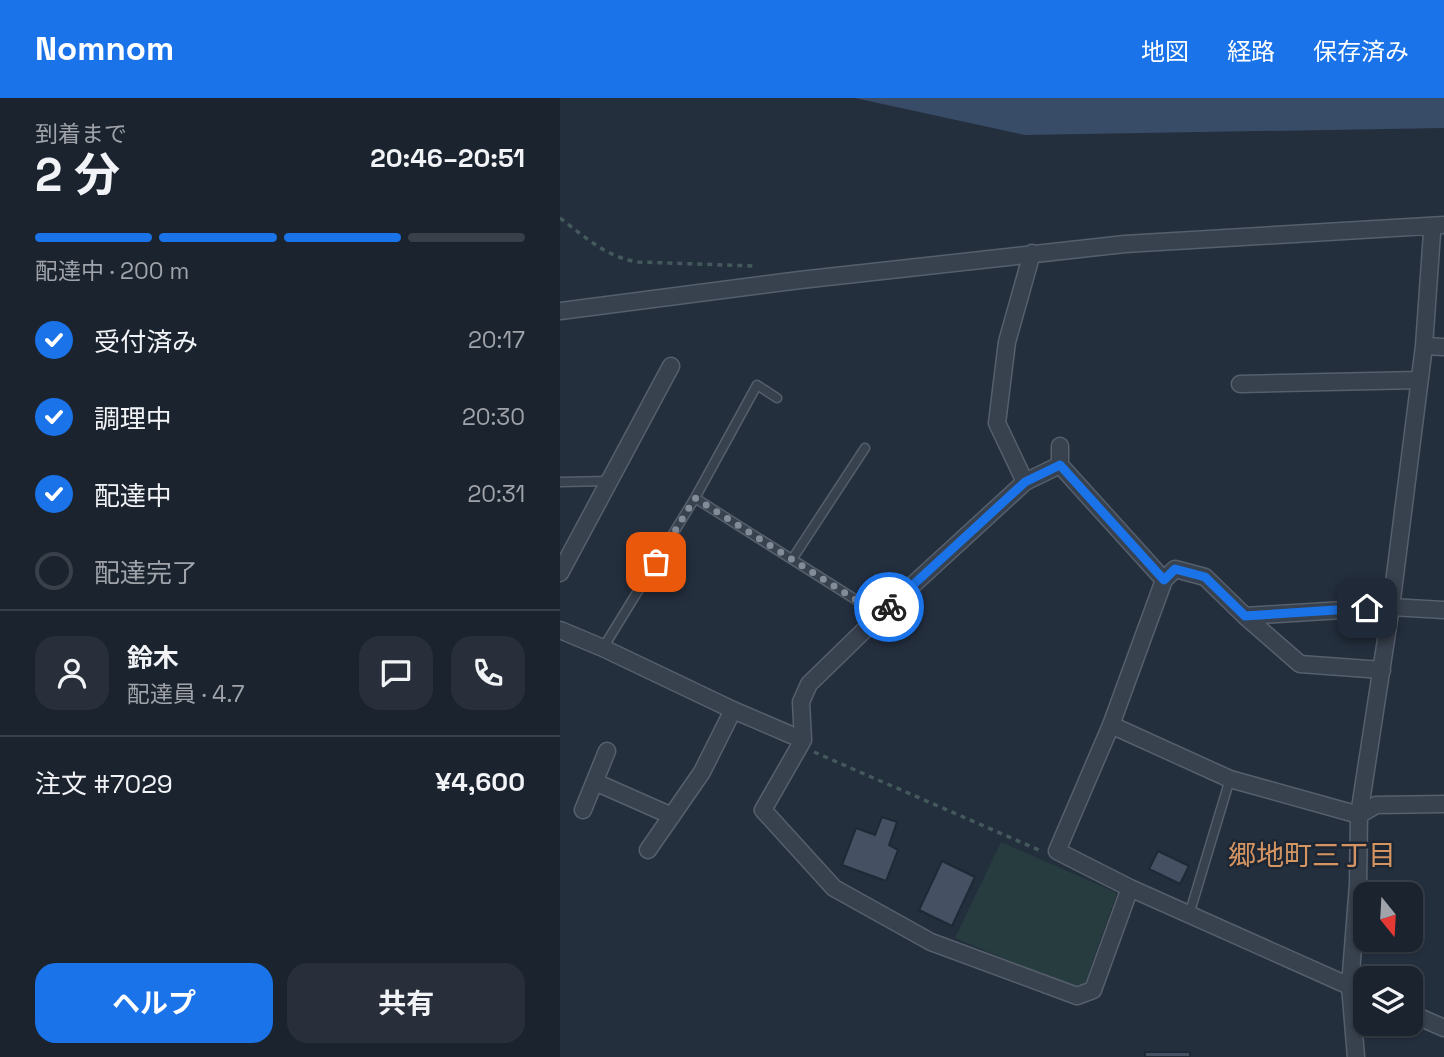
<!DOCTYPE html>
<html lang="ja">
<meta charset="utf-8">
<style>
body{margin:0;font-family:"Space Grotesk","Noto Sans JP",sans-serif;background:#282f3a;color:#f1f3f6;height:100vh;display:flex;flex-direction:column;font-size:26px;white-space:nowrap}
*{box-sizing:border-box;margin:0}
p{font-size:23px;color:#a0a4aa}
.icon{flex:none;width:38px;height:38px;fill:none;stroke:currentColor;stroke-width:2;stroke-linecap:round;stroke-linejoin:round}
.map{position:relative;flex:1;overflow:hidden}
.panel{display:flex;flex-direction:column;background:#1b232e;width:560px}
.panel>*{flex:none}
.needle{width:46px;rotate:162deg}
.fabs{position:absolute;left:793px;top:784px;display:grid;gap:14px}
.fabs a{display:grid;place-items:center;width:70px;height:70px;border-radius:14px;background:#1b232e;box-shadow:0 2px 5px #0004,0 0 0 2px #39404a;font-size:35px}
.pin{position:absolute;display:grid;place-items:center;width:60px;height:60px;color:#fff;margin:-30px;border-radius:14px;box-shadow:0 4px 10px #0006}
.courier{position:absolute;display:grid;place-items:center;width:70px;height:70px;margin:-35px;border:5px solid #1a73e8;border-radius:50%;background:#fff;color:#222;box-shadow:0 2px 9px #0007}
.head em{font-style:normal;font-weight:700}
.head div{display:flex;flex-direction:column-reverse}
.head{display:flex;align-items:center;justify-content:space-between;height:119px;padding:0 35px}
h1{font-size:46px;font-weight:700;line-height:52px}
.bar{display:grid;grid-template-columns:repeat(4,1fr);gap:10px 7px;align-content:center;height:84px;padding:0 35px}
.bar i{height:9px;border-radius:5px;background:#39404a}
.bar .on{background:#1a73e8}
.bar p{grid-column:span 4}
.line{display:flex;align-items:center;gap:18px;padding:0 35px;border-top:2px solid #39404a}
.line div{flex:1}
.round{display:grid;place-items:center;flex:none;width:74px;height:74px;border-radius:21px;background:#282f3a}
ol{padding:0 35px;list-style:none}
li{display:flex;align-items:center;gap:21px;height:77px}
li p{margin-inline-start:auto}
li .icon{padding:7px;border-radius:50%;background:#1a73e8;color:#fff;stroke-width:4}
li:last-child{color:#a0a4aa}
li i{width:38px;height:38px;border:4px solid #39404a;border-radius:50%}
.action{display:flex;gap:14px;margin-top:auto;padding:14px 35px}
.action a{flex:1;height:80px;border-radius:21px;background:#1a73e8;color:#fff;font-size:28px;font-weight:700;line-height:80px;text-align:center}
.action a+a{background:#282f3a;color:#f1f3f6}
header{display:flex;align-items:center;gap:42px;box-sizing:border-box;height:98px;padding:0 35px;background:#1a73e8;color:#fff}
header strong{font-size:33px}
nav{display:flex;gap:38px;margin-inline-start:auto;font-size:24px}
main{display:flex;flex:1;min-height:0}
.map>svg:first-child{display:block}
</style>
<header>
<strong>Nomnom</strong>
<nav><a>地図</a><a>経路</a><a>保存済み</a></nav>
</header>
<main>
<section class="panel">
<div class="head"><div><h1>2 分</h1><p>到着まで</p></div><em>20:46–20:51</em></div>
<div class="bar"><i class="on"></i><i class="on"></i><i class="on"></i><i></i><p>配達中 · 200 m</p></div>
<ol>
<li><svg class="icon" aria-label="check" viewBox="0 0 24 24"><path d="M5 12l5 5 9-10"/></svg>受付済み<p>20:17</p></li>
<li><svg class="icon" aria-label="check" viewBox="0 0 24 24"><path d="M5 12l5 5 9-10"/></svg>調理中<p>20:30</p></li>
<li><svg class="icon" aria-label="check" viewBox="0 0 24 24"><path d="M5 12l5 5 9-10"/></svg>配達中<p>20:31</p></li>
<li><i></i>配達完了</li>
</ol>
<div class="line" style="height:126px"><a class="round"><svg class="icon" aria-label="person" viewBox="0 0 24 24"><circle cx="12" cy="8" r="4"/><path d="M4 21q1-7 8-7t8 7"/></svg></a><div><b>鈴木</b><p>配達員 · 4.7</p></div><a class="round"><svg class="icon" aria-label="chat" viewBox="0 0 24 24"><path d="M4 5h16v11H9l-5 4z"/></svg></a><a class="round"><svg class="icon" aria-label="phone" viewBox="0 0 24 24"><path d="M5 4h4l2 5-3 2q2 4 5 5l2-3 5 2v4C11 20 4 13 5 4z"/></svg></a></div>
<div class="line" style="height:91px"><div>注文 #7029</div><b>¥4,600</b></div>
<div class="action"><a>ヘルプ</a><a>共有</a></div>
</section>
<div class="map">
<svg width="884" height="959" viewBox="0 0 884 959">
<rect width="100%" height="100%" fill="#242f3e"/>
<!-- green -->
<path fill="#263c3f" d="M 441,744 L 557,795 L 525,885 L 513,889 L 395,840 Z"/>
<!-- water -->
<path fill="#394c67" d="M 295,0 L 884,0 L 884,30 L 465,37 Z"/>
<!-- building -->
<path fill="#455162" stroke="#1f2835" stroke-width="2" d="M 322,719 L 337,724 L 329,747 L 338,752 L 326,783 L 282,767 L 296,730 L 315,737 Z
M 598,753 L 629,768 L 620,786 L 589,771 Z
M 382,763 L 415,779 L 392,828 L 359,812 Z
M 585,954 L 630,954 L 630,959 L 585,959 Z"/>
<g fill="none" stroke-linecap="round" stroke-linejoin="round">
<!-- lane casing -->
<g stroke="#565f6c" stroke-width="11">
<path id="lane" d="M 0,384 L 49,383
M 135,400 L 197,287 L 217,300
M 233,460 L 305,350
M 43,550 L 135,400 L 320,517
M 629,817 L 670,681"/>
</g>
<!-- street casing -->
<g stroke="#565f6c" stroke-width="19">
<path id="street" d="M 0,213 L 240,182 L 565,146 L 884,127
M 864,248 L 884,249
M 680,286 L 859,282
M 500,348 L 500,367 L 604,482
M 465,384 L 437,325 L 447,244 L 472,155
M 0,475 L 111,268
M 685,518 L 831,509 L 884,512
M 0,532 L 43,550 L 173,612 L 243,642 L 241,604 L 249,586 L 320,517 L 465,384 L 500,367
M 822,572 L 740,566 L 685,518 L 645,479 L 615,471 L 604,482 L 551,627 L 670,681 L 799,717 L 816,707 L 884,706
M 551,627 L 497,753 L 570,790
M 243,642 L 203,712 L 274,790 L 371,844 L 517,898 L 533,892 L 570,790 L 805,895
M 35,684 L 112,718
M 23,712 L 47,653
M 88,752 L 142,674 L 173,612
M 850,915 L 884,930
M 796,959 L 790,888 L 798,786 L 799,717 L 831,509 L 864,248 L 872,135"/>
</g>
<!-- path -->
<path stroke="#44595c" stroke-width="3.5" stroke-dasharray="5 5" stroke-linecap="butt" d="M 0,120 C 25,139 46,159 78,164 L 195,168
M 254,654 L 481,753"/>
<!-- lane -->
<use href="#lane" stroke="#38414e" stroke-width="8"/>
<!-- street -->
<use href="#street" stroke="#38414e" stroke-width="16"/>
</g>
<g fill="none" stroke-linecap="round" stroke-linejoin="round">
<!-- done -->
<path stroke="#828b98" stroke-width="7" stroke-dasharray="0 12.6" d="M 96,464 L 135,400 L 320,517 L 329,509"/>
<!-- route -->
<path stroke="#1a73e8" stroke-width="9" d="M 329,509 L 465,384 L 500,367 L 604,482 L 615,471 L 645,479 L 685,518 L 807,510"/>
</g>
<g text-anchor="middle" stroke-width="5" stroke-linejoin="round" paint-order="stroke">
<!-- neighbourhood labels -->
<g font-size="28" fill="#d59563" stroke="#1d2633">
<text x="752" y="767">郷地町三丁目</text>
</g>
</g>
</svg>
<div class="fabs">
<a><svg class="needle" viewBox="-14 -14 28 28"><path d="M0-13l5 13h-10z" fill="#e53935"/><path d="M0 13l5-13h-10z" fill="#a0a4aa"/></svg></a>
<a><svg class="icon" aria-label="layers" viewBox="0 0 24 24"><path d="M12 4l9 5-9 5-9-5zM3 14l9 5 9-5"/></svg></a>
</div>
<div class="pin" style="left:96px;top:464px;background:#ea580c"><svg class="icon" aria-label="bag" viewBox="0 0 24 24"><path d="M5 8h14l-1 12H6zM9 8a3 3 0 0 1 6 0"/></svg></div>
<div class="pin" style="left:807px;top:510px;background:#1f2937"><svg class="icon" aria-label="home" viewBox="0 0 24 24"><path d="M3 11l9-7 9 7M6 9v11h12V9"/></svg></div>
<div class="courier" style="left:329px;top:509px"><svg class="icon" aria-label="bike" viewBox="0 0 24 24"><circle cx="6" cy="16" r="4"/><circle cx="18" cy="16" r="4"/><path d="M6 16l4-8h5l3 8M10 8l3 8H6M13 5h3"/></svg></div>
</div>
</main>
